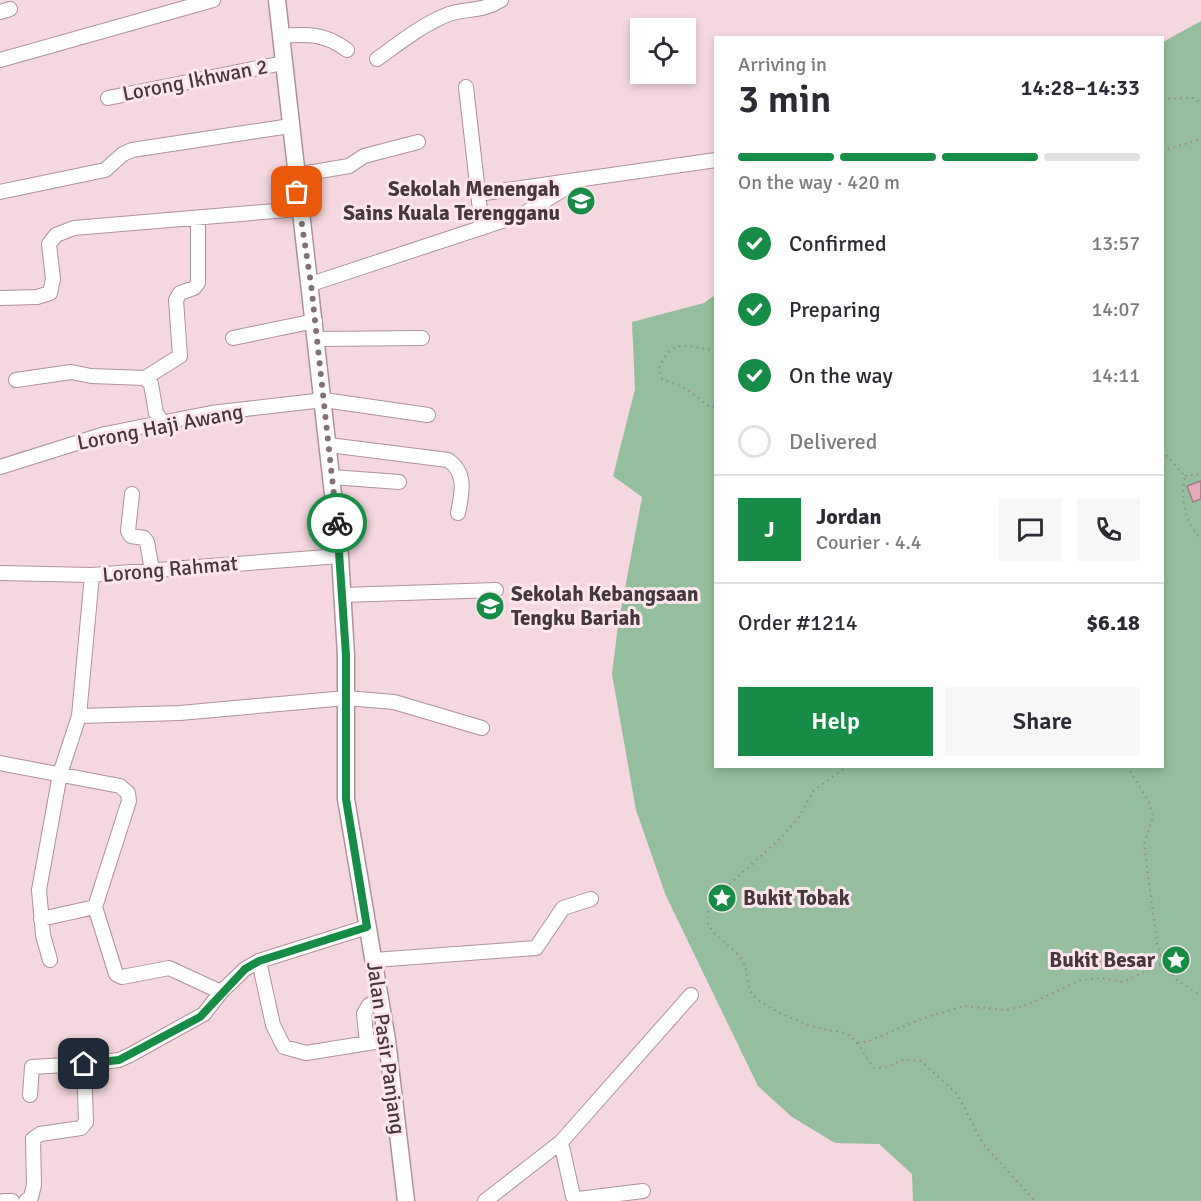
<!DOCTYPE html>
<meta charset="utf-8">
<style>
body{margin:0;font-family:Signika,sans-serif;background:#f7f7f7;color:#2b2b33;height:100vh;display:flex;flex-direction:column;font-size:22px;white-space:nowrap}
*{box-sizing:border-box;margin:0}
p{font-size:20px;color:#7c7c81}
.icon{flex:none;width:33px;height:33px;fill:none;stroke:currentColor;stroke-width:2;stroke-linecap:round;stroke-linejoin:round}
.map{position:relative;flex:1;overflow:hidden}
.panel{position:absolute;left:714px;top:36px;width:450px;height:732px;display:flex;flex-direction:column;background:#fff;border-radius:0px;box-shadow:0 3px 9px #0003}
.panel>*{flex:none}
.controls{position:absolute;left:630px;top:18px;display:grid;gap:12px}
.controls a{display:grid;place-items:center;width:66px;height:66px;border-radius:0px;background:#fff;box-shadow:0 3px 9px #0003;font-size:30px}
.pin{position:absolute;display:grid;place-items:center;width:51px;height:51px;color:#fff;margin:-26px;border-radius:12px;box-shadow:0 3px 9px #0006}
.courier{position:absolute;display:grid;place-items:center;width:60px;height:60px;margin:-30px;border:4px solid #178c46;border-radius:50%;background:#fff;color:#222;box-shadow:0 2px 8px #0007}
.overview em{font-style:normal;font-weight:600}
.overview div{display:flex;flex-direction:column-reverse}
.overview{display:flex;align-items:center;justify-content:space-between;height:102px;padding:0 24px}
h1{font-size:39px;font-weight:600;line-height:45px}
.bar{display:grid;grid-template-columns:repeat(4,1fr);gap:9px 6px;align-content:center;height:72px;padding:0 24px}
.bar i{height:8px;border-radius:4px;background:#e1e1e2}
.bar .active{background:#178c46}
.bar p{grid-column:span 4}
.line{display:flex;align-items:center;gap:15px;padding:0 24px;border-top:2px solid #e1e1e2}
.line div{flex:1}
.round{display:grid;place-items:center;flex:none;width:63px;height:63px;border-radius:0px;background:#f7f7f7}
ol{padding:0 24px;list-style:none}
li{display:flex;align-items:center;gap:18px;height:66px}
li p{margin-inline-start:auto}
li .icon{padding:6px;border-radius:50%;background:#178c46;color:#fff;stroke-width:4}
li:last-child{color:#7c7c81}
li i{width:33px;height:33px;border:3px solid #e1e1e2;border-radius:50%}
.button{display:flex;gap:12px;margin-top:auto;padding:12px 24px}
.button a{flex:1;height:69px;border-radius:0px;background:#178c46;color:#fff;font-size:24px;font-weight:600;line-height:69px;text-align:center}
.button a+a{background:#f7f7f7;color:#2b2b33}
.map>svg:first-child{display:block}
</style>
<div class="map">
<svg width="1201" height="1201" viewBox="0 0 1201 1201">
<rect width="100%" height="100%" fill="#f5d7df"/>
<!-- green -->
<path fill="#94be9d" d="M 1201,21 L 1201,1201 L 913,1201 L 912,1174 L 879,1144 L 835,1143 L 792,1117 L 758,1086 L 666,896 L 636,810 L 612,674 L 618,626 L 642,497 L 613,476 L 635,389 L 632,322 L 704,303 L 715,295 L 716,766 L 1162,766 L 1163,42 Z"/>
<!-- building -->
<path fill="#e9a9bd" stroke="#997e86" stroke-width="1.5" d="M 1201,481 L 1201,499 L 1193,502 L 1187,486 Z"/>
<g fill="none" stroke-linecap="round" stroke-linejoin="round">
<!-- minor casing -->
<g stroke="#ae929a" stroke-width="16">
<path id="minor" d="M 0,12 L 10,9
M 281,36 C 307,34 325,33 347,50
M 377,59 C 398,44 419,27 444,16 C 464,7 481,13 501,0
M 0,60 L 213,0
M 466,87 L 482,228
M 108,98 L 283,63
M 296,175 L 349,166 L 364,156 L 418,142
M 0,192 L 105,170 L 123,154 L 132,150 L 290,126
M 478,194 L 716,160
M 311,284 L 523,214 L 579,180
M 0,298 L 37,297 L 50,293 L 53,279 L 49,244 L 56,235 L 74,228 L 299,209
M 233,338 L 315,321
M 317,339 L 422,338
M 145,378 L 180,356 L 176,300 L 180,293 L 194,288 L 198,283 L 198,218
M 16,380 L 71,372 L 91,376 L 145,378 L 151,384 L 156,413 L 163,423
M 329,445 L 448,460 C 467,473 462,493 458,513
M 0,467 L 105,434 L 211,413 L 324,400 L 428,415
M 332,477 L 399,482
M 132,494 L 128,531 L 131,536 L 144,538 L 147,542 L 152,570
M 0,573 L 92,575 L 340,556
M 342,595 L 496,590
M 79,716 L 180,713 L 346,698 L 394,702 L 482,728
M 0,763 L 120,786 L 128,793 L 129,801 L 95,907 L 41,919
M 95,907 L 116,974 L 122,977 L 169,968 L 221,992
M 50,960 L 43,935 L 39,890 L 60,774 L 79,716 L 92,575
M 374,960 L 536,948 L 563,908 L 591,899
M 259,961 L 273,1025 L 284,1047 L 306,1053 L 387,1040
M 367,1043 L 364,1014 L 369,1005 L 380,1000
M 30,1095 L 32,1067 L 84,1064 L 119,1060 L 130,1055 L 204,1014 L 221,992 L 245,969 L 259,961 L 367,927
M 561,1142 L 573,1196 L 578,1199 L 643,1191
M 3,1201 L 12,1201
M 26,1201 L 31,1197 L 34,1185 L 33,1139 L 40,1134 L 81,1128 L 86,1122 L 84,1064
M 485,1201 L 561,1142 L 691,995"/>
</g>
<!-- major casing -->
<g stroke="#ae929a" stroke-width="19">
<path id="major" d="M 277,0 L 340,556 L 346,655 L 346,799 L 387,1040 L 406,1201"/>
</g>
<!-- path -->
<path stroke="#9d888e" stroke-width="2" stroke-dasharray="1.5 4.5" stroke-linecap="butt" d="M 1162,99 L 1193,98 L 1201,103
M 1162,151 L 1201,139
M 716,350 C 688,348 674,335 659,368 L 662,379 L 685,388 L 710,407 L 716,407
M 1162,451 L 1185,476 C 1180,500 1185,521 1201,540
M 1185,476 L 1201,474
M 848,766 L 814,790 L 799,817 L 781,838 L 715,897 C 695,931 719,933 738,955 C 754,971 739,986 760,1001 C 778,1014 806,1025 827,1030 C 833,1032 840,1031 845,1033 C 858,1039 865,1058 874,1068 L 888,1067 L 903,1060 L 921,1061 L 958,1095 L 983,1144 L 1035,1201
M 1127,766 L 1149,802 L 1153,817 L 1144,844 L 1157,943 L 1163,963 L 1177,980 L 1201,996
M 858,1043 L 869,1041 L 921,1019 L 964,1006 L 1006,1010 L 1027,1005 L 1081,980 L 1101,978 L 1123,982 L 1163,963"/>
<!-- minor -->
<use href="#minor" stroke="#fff" stroke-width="14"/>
<!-- major -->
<use href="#major" stroke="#fff" stroke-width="16"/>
</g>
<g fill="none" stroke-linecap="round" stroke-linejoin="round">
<!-- done -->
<path stroke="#827075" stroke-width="6" stroke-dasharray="0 10.8" d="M 297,192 L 311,284 L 337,523"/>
<!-- route -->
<path stroke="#178c46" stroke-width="8" d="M 84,1064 L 119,1060 L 200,1017 L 245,969 L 259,961 L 367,927 L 346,799 L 346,655 L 337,523"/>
</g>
<!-- icons -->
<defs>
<g id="school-disc" transform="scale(1.5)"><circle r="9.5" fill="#178c46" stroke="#fee6ec"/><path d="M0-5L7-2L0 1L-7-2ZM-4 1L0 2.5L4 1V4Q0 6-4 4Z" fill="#fff"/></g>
<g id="sight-disc" transform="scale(1.5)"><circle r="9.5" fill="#178c46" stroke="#fee6ec"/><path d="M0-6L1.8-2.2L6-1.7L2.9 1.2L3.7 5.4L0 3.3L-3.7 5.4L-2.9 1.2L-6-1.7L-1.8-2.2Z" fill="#fff"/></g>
</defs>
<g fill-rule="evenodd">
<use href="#school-disc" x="581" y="201"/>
<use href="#school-disc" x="490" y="606"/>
<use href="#sight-disc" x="722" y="898"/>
<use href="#sight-disc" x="1176" y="960"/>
</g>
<g text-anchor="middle" stroke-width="6" stroke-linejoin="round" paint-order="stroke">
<!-- street labels -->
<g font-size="21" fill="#44383c" stroke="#fee6ec">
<text transform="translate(195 80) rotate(-11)" y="7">Lorong Ikhwan 2</text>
<text transform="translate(160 427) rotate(-11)" y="7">Lorong Haji Awang</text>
<text transform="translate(170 569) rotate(-5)" y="7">Lorong Rahmat</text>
<text transform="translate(386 1048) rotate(82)" y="7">Jalan Pasir Panjang</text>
</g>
<!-- poi labels -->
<g font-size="21" font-weight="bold" fill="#44383c" stroke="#fee6ec" text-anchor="end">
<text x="560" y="196">Sekolah Menengah<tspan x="560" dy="24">Sains Kuala Terengganu</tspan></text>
<text x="511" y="601" text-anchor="start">Sekolah Kebangsaan<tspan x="511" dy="24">Tengku Bariah</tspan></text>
<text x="743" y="905" text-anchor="start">Bukit Tobak</text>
<text x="1155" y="967">Bukit Besar</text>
</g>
</g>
</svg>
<div class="controls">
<a><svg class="icon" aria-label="locate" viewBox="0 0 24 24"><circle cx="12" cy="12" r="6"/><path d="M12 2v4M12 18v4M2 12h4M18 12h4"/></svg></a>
</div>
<div class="pin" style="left:297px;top:192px;background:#ea580c"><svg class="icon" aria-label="bag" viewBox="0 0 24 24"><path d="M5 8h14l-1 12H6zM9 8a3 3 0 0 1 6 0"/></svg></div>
<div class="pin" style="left:84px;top:1064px;background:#1f2937"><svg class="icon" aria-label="home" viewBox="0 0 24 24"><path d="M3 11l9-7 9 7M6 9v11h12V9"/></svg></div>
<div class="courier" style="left:337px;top:523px"><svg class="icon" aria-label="bike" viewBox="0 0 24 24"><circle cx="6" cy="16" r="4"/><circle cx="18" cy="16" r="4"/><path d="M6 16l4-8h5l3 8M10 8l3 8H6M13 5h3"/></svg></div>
<section class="panel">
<div class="overview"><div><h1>3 min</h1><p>Arriving in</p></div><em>14:28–14:33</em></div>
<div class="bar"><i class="active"></i><i class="active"></i><i class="active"></i><i></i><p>On the way · 420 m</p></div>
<ol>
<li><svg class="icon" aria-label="check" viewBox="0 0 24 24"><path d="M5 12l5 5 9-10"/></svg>Confirmed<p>13:57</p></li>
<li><svg class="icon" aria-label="check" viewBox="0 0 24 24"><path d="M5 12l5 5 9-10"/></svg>Preparing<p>14:07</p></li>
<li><svg class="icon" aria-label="check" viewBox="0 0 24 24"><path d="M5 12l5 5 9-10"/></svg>On the way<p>14:11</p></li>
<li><i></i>Delivered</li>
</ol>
<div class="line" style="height:108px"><b class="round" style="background:#178c46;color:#fff">J</b><div><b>Jordan</b><p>Courier · 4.4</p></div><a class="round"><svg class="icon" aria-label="chat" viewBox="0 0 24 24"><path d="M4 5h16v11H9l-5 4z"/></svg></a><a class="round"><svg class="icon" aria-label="phone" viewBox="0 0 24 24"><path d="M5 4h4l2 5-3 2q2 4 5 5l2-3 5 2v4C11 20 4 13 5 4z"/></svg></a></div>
<div class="line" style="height:78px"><div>Order #1214</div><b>$6.18</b></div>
<div class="button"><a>Help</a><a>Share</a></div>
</section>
</div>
